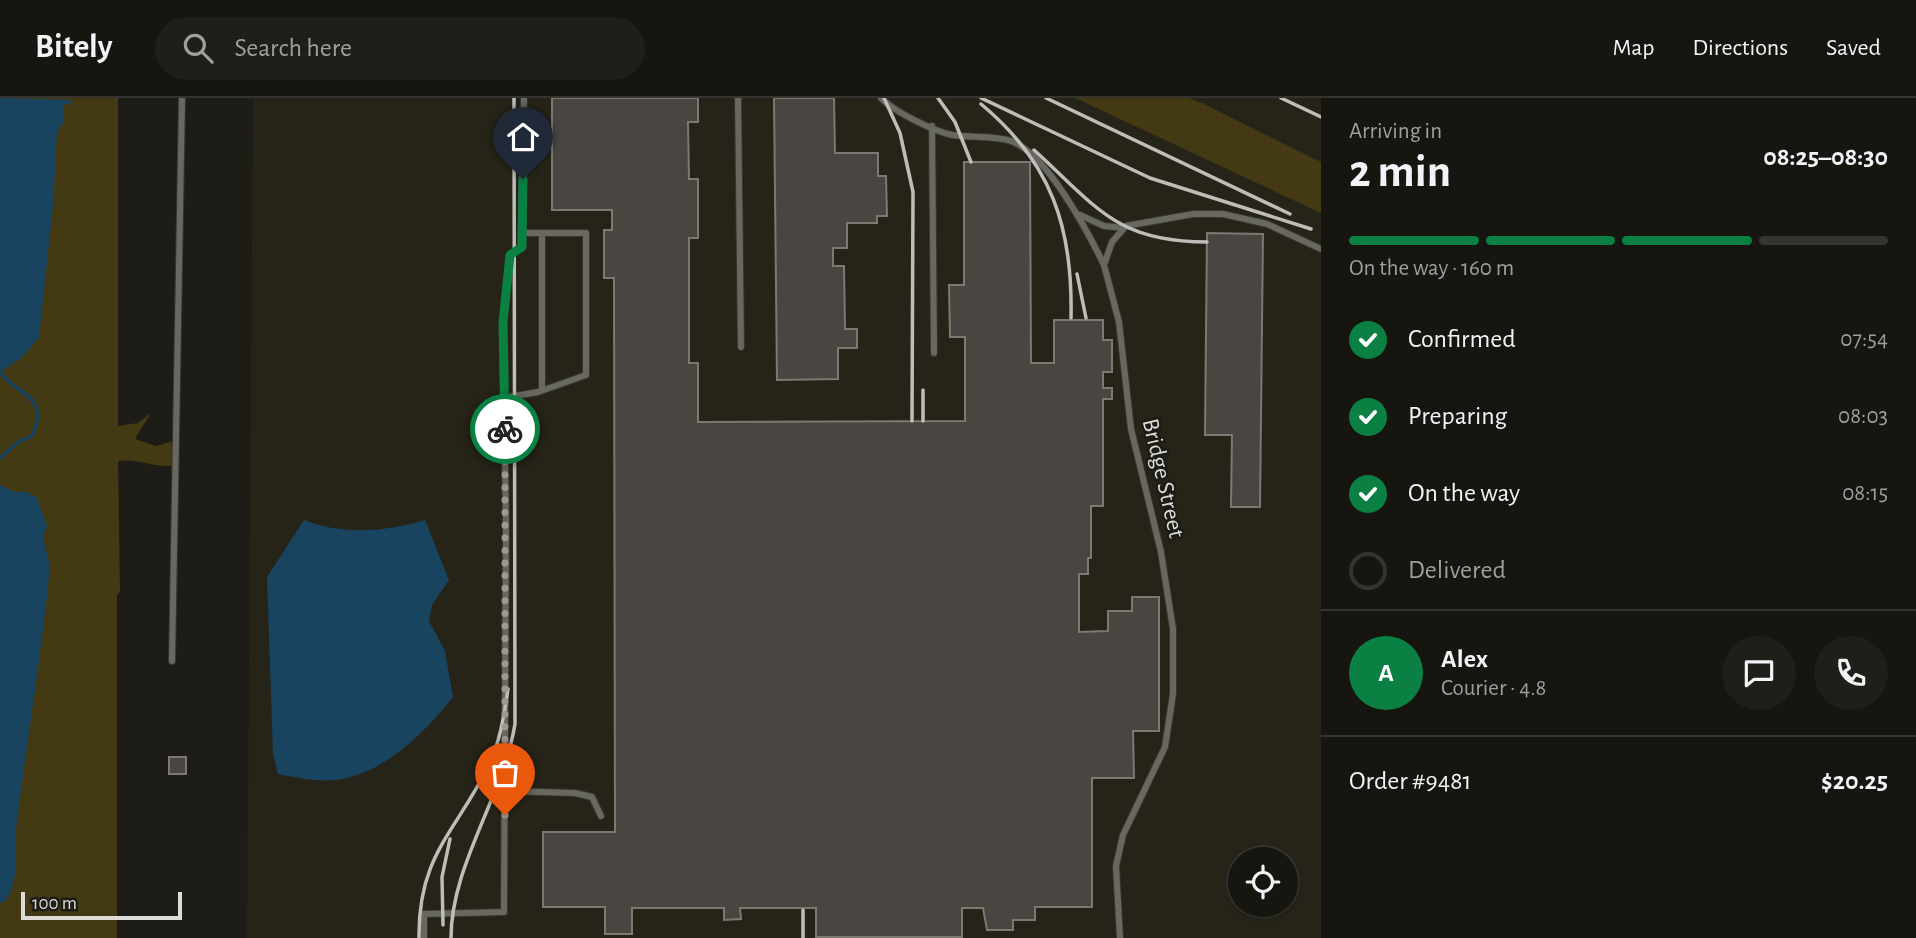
<!DOCTYPE html>
<meta charset="utf-8">
<style>
body{margin:0;font-family:"Alegreya Sans",sans-serif;background:#1f1e19;color:#f1f3f6;height:100vh;display:flex;flex-direction:column;font-size:26px;white-space:nowrap}
*{box-sizing:border-box;margin:0}
p{font-size:23px;color:#9e9f9f}
.icon{flex:none;width:38px;height:38px;fill:none;stroke:currentColor;stroke-width:2;stroke-linecap:round;stroke-linejoin:round}
.map{position:relative;flex:1;overflow:hidden}
.details{display:flex;flex-direction:column;background:#161510;width:595px}
.details>*{flex:none}
.buttons{position:absolute;left:1228px;top:749px;display:grid;gap:14px}
.buttons a{display:grid;place-items:center;width:70px;height:70px;border-radius:50%;background:#161510;box-shadow:0 2px 5px #0004,0 0 0 2px #353430;font-size:35px}
.scale{position:absolute;left:21px;bottom:18px;width:161px;box-sizing:border-box;padding-left:7px;border:4px solid #dddcd8;border-top:0;font-size:19px;line-height:24px;white-space:nowrap;color:#dddcd8;-webkit-text-stroke:5px #1d1c16;paint-order:stroke}
.pin{position:absolute;display:grid;place-items:center;width:60px;height:60px;color:#fff;margin:-72px -30px;border-radius:50% 50% 50% 0;rotate:-45deg;box-shadow:0 0 7px #0007}
.pin .icon{rotate:45deg}
.courier{position:absolute;display:grid;place-items:center;width:70px;height:70px;margin:-35px;border:5px solid #0b8043;border-radius:50%;background:#fff;color:#222;box-shadow:0 2px 9px #0007}
.overview em{font-style:normal;font-weight:700}
.overview div{display:flex;flex-direction:column-reverse}
.overview{display:flex;align-items:center;justify-content:space-between;height:119px;padding:0 28px}
h1{font-size:46px;font-weight:700;line-height:52px}
.bar{display:grid;grid-template-columns:repeat(4,1fr);gap:10px 7px;align-content:center;height:84px;padding:0 28px}
.bar i{height:9px;border-radius:5px;background:#353430}
.bar .active{background:#0b8043}
.bar p{grid-column:span 4}
.line{display:flex;align-items:center;gap:18px;padding:0 28px;border-top:2px solid #353430}
.line div{flex:1}
.round{display:grid;place-items:center;flex:none;width:74px;height:74px;border-radius:37px;background:#1f1e19}
ol{padding:0 28px;list-style:none}
li{display:flex;align-items:center;gap:21px;height:77px}
li p{margin-inline-start:auto}
li .icon{padding:7px;border-radius:50%;background:#0b8043;color:#fff;stroke-width:4}
li:last-child{color:#9e9f9f}
li i{width:38px;height:38px;border:4px solid #353430;border-radius:50%}
header{display:flex;align-items:center;gap:42px;box-sizing:border-box;height:98px;padding:0 35px;background:#161510;border-bottom:2px solid #353430}
header strong{font-size:33px}
nav{display:flex;gap:38px;margin-inline-start:auto;font-size:24px}
.search{width:490px;height:63px;background:#1f1e19;display:flex;align-items:center;gap:18px;box-sizing:border-box;padding:0 24px;border-radius:38px;color:#9e9f9f;font-size:26px}
main{display:flex;flex:1;min-height:0}
.map>svg:first-child{display:block}
</style>
<header>
<strong>Bitely</strong>
<div class="search"><svg class="icon" aria-label="search" viewBox="0 0 24 24"><circle cx="10" cy="10" r="6"/><path d="M15 15l6 6"/></svg>Search here</div>
<nav><a>Map</a><a>Directions</a><a>Saved</a></nav>
</header>
<main>
<div class="map">
<svg width="1321" height="840" viewBox="0 0 1321 840">
<rect width="100%" height="100%" fill="#1d1c16"/>
<!-- built -->
<path fill="#262418" fill-rule="evenodd" d="M 253,0 L 1321,0 L 1321,840 L 247,840 ZM 1241,761 L 1286,761 L 1286,807 L 1241,807 Z"/>
<!-- green -->
<path fill="#433a13" d="M 0,0 L 118,0 L 118,328 L 138,325 L 151,315 L 135,341 L 156,348 L 173,343 L 172,368 C 152,369 138,360 118,363 L 120,494 L 117,497 L 117,840 L 0,840 Z
M 1075,0 L 1189,0 L 1204,6 L 1321,64 L 1321,115 Z"/>
<!-- water -->
<path fill="#18445f" d="M 0,0 L 71,2 L 70,7 L 63,6 L 64,23 L 57,34 L 53,108 L 39,240 L 20,261 L 0,274 Z
M 0,387 L 15,394 L 28,394 L 32,398 L 36,397 L 47,428 L 43,440 L 50,468 C 42,554 27,643 16,731 C 13,759 21,777 6,803 L 0,805 Z
M 304,422 C 339,437 388,434 425,422 L 449,482 L 432,507 L 429,523 L 445,553 L 453,599 C 425,634 388,672 342,681 C 323,685 297,680 278,676 L 273,656 L 267,479 Z"/>
<g fill="none" stroke-linecap="round" stroke-linejoin="round">
<!-- stream -->
<path stroke="#18445f" stroke-width="3.5" d="M 0,273 C 15,298 51,295 32,338 L 18,344 L 0,360"/>
</g>
<!-- building -->
<path fill="#494540" stroke="#7d7872" stroke-width="2" d="M 552,0 L 698,0 L 698,24 L 688,24 L 689,81 L 698,81 L 698,140 L 689,140 L 689,265 L 698,265 L 698,324 L 965,323 L 965,239 L 950,239 L 949,187 L 964,187 L 964,64 L 1030,64 L 1031,265 L 1054,265 L 1054,222 L 1103,222 L 1103,242 L 1112,242 L 1112,274 L 1103,274 L 1103,290 L 1112,290 L 1112,301 L 1103,301 L 1103,408 L 1091,408 L 1091,460 L 1088,460 L 1088,476 L 1079,476 L 1079,534 L 1108,533 L 1108,513 L 1132,513 L 1132,499 L 1159,499 L 1159,633 L 1133,633 L 1134,680 L 1092,680 L 1092,809 L 1035,809 L 1035,822 L 1013,822 L 1013,832 L 987,832 L 983,810 L 962,810 L 962,839 L 816,839 L 816,810 L 740,810 L 741,821 L 724,822 L 724,810 L 632,810 L 632,836 L 605,836 L 605,809 L 543,809 L 543,734 L 615,734 L 614,180 L 604,180 L 604,132 L 612,132 L 612,112 L 552,112 Z
M 774,0 L 834,0 L 835,55 L 878,55 L 878,78 L 886,78 L 887,118 L 877,118 L 877,125 L 847,125 L 847,150 L 833,150 L 833,168 L 844,168 L 845,231 L 857,231 L 857,250 L 838,250 L 838,281 L 777,282 Z
M 1207,135 L 1263,136 L 1260,409 L 1231,409 L 1232,337 L 1205,337 Z
M 169,659 L 186,659 L 186,676 L 169,676 Z"/>
<g fill="none" stroke-linecap="round" stroke-linejoin="round">
<!-- lane casing -->
<g stroke="#373632" stroke-width="8">
<path id="lane" d="M 738,0 L 741,249
M 881,0 C 893,13 933,33 952,37 C 970,40 993,37 1011,43 C 1047,56 1088,134 1104,167
M 932,28 L 934,255
M 1080,117 L 1104,128 L 1124,130
M 542,292 L 542,135
M 504,300 L 538,294 L 586,277 L 586,135 L 522,135
M 172,563 L 182,0
M 505,693 L 575,695 L 592,699 L 601,718
M 424,840 L 424,816 L 504,814 L 506,428 L 503,224 L 510,157 L 521,149 L 524,0
M 1120,840 L 1116,768 L 1123,737 L 1165,649 L 1173,596 L 1173,531 L 1161,454 L 1131,331 L 1119,224 L 1104,167 L 1112,144 L 1126,128 L 1193,116 L 1223,116 L 1267,126 L 1321,151"/>
</g>
<!-- lane -->
<use href="#lane" stroke="#686760" stroke-width="6"/>
<!-- rail -->
<path stroke="#bebdb9" stroke-width="3.5" d="M 884,0 L 900,35 L 913,94 L 912,323
M 938,0 L 955,24 L 971,64
M 981,0 L 1150,80 L 1311,131
M 1046,0 L 1290,116
M 1281,0 L 1321,19
M 981,6 C 1052,65 1073,130 1071,220
M 1034,52 C 1097,109 1116,144 1207,144
M 1077,176 L 1086,220
M 923,292 L 923,323
M 803,812 L 803,840
M 443,827 L 442,779 L 450,741
M 419,840 C 418,758 455,735 488,669 C 500,645 504,617 508,591
M 451,840 C 451,767 503,699 515,626 L 514,0"/>
</g>
<g fill="none" stroke-linecap="round" stroke-linejoin="round">
<!-- done -->
<path stroke="#9a9994" stroke-width="7" stroke-dasharray="0 12.6" d="M 505,717 L 505,331"/>
<!-- route -->
<path stroke="#0b8043" stroke-width="9" d="M 505,331 L 503,224 L 510,157 L 522,149 L 523,81"/>
</g>
<g text-anchor="middle" stroke-width="5" stroke-linejoin="round" paint-order="stroke">
<!-- street labels -->
<g font-size="24" fill="#dddcd8" stroke="#1d1c16">
<text transform="translate(1164 380) rotate(77)" y="8">Bridge Street</text>
</g>
</g>
</svg>
<div class="buttons">
<a><svg class="icon" aria-label="locate" viewBox="0 0 24 24"><circle cx="12" cy="12" r="6"/><path d="M12 2v4M12 18v4M2 12h4M18 12h4"/></svg></a>
</div>
<div class="scale">100 m</div>
<div class="pin" style="left:505px;top:717px;background:#ea580c"><svg class="icon" aria-label="bag" viewBox="0 0 24 24"><path d="M5 8h14l-1 12H6zM9 8a3 3 0 0 1 6 0"/></svg></div>
<div class="pin" style="left:523px;top:81px;background:#1f2937"><svg class="icon" aria-label="home" viewBox="0 0 24 24"><path d="M3 11l9-7 9 7M6 9v11h12V9"/></svg></div>
<div class="courier" style="left:505px;top:331px"><svg class="icon" aria-label="bike" viewBox="0 0 24 24"><circle cx="6" cy="16" r="4"/><circle cx="18" cy="16" r="4"/><path d="M6 16l4-8h5l3 8M10 8l3 8H6M13 5h3"/></svg></div>
</div>
<section class="details">
<div class="overview"><div><h1>2 min</h1><p>Arriving in</p></div><em>08:25–08:30</em></div>
<div class="bar"><i class="active"></i><i class="active"></i><i class="active"></i><i></i><p>On the way · 160 m</p></div>
<ol>
<li><svg class="icon" aria-label="check" viewBox="0 0 24 24"><path d="M5 12l5 5 9-10"/></svg>Confirmed<p>07:54</p></li>
<li><svg class="icon" aria-label="check" viewBox="0 0 24 24"><path d="M5 12l5 5 9-10"/></svg>Preparing<p>08:03</p></li>
<li><svg class="icon" aria-label="check" viewBox="0 0 24 24"><path d="M5 12l5 5 9-10"/></svg>On the way<p>08:15</p></li>
<li><i></i>Delivered</li>
</ol>
<div class="line" style="height:126px"><b class="round" style="background:#0b8043;color:#fff">A</b><div><b>Alex</b><p>Courier · 4.8</p></div><a class="round"><svg class="icon" aria-label="chat" viewBox="0 0 24 24"><path d="M4 5h16v11H9l-5 4z"/></svg></a><a class="round"><svg class="icon" aria-label="phone" viewBox="0 0 24 24"><path d="M5 4h4l2 5-3 2q2 4 5 5l2-3 5 2v4C11 20 4 13 5 4z"/></svg></a></div>
<div class="line" style="height:91px"><div>Order #9481</div><b>$20.25</b></div>
</section>
</main>
